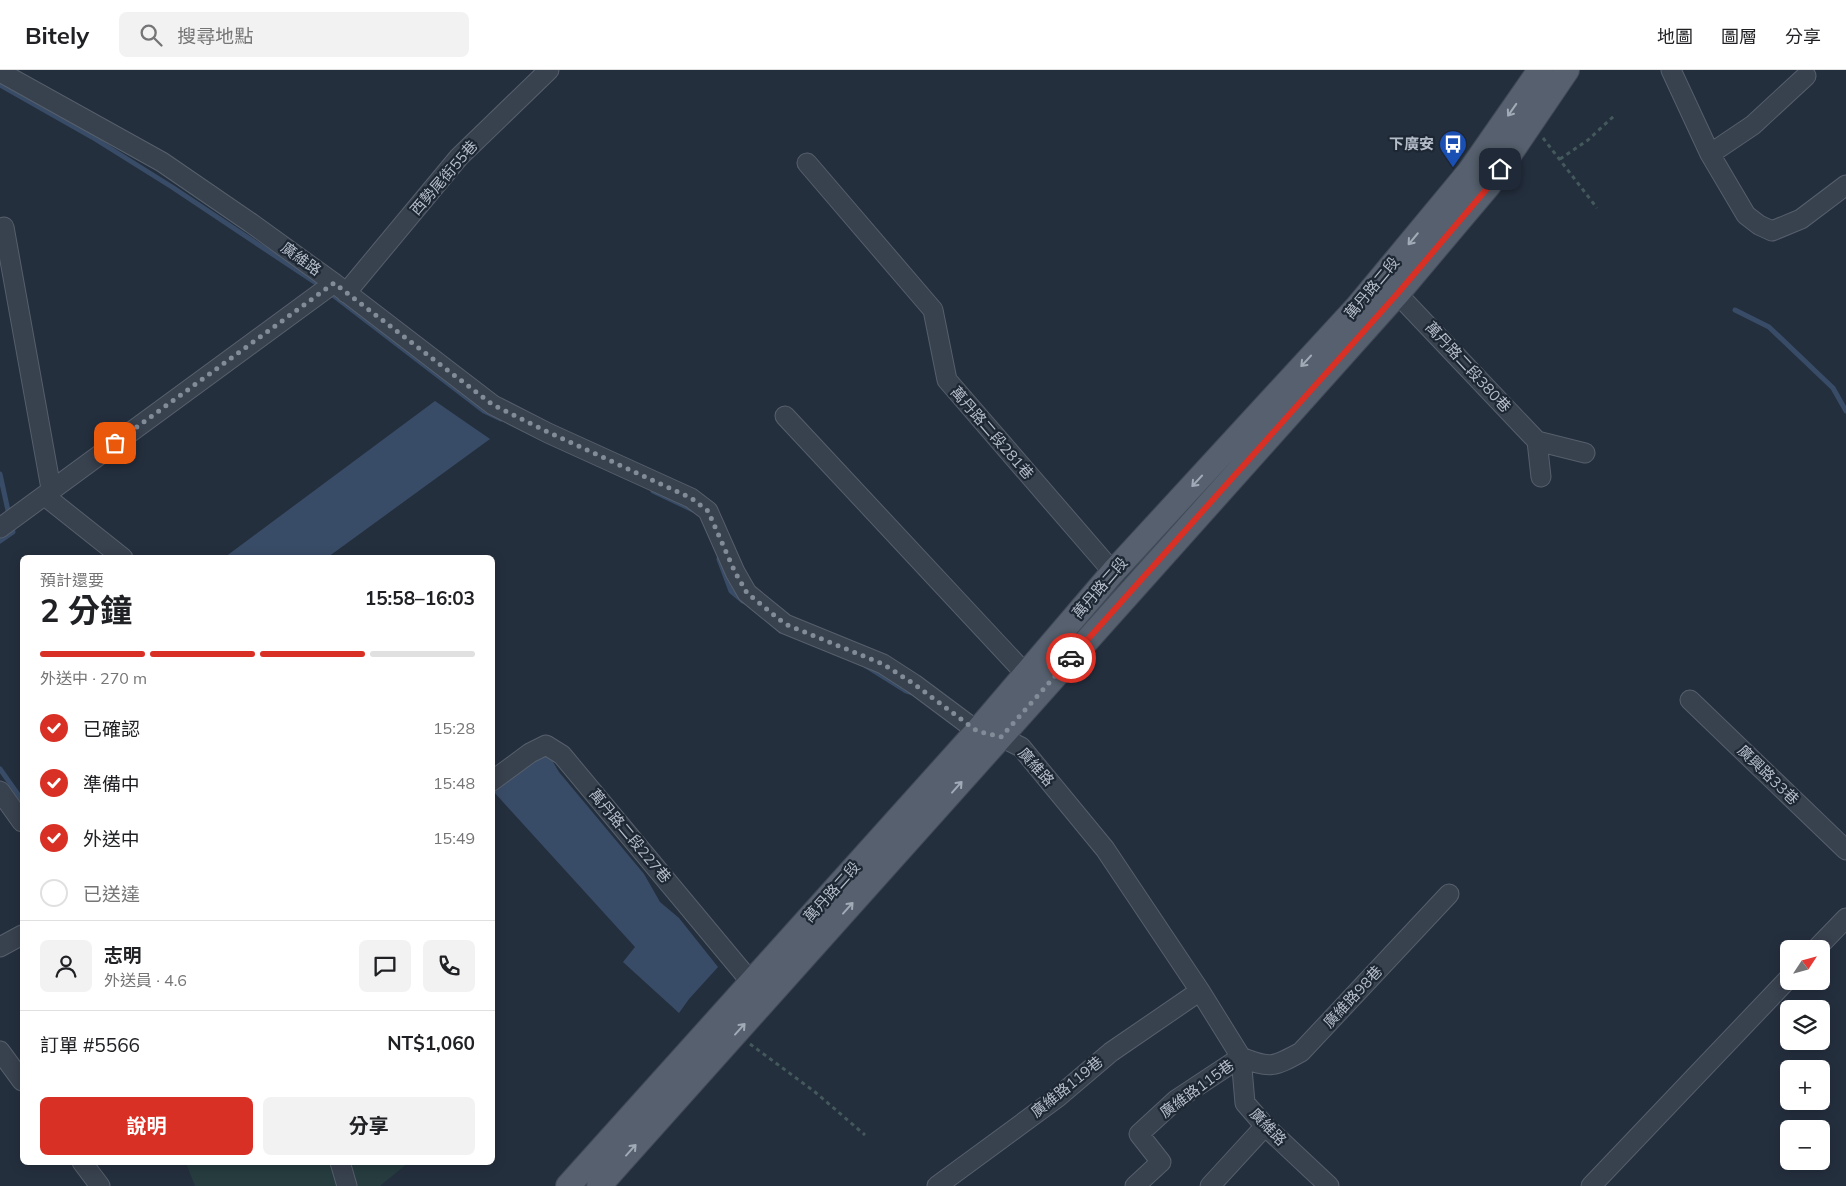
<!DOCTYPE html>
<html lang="zh-TW">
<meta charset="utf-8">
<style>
body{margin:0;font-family:Mulish,"Noto Sans TC",sans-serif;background:#f2f2f2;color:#202124;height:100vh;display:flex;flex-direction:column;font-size:19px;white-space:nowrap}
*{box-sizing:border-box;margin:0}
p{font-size:16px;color:#757577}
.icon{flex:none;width:28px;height:28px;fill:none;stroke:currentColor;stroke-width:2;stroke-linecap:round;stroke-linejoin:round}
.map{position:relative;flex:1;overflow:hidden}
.sheet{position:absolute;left:20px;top:485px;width:475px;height:610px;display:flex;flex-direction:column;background:#fff;border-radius:8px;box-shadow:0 2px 12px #0003}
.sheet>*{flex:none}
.needle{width:32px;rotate:54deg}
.controls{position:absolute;left:1780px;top:870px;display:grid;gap:10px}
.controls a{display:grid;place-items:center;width:50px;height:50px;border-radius:8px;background:#fff;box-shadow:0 2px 12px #0003;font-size:25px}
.pin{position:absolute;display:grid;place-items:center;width:42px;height:42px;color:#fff;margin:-21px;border-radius:10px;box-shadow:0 2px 8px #0006}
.courier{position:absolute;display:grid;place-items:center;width:50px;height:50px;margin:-25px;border:4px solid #d93025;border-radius:50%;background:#fff;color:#222;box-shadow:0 1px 6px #0007}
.summary em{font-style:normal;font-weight:700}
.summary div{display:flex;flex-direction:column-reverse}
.summary{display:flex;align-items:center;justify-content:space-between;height:85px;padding:0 20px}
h1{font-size:32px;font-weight:700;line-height:38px}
.bar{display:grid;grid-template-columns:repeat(4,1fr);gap:8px 5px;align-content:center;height:60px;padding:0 20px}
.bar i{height:6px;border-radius:4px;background:#e0e0e0}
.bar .current{background:#d93025}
.bar p{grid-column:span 4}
.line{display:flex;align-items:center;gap:12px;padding:0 20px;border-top:1px solid #e0e0e0}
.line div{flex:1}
.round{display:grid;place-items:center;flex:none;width:52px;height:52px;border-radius:8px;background:#f2f2f2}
ol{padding:0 20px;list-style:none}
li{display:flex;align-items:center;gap:15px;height:55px}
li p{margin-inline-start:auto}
li .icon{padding:5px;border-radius:50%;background:#d93025;color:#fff;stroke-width:4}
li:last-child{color:#757577}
li i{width:28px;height:28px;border:2px solid #e0e0e0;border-radius:50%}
.cta{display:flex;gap:10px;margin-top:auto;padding:10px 20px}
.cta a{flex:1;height:58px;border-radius:8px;background:#d93025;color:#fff;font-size:20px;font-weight:700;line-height:58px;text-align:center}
.cta a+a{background:#f2f2f2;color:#202124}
header{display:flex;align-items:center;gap:30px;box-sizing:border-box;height:70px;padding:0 25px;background:#fff;border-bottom:1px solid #e0e0e0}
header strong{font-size:24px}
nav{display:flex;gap:28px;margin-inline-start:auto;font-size:18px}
.search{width:350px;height:45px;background:#f2f2f2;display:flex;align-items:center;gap:12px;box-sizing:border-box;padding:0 18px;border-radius:8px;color:#757577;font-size:19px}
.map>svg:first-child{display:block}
</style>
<header>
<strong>Bitely</strong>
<div class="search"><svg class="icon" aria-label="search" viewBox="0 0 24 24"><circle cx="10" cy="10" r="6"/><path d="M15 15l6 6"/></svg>搜尋地點</div>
<nav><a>地圖</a><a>圖層</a><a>分享</a></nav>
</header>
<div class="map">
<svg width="1846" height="1116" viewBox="0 0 1846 1116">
<rect width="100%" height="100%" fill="#242f3e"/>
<!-- green -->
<path fill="#263c3f" d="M 186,1093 L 408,1093 L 380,1116 L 195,1116 Z"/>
<!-- water -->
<path fill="#394c67" d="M 435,331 L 490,369 L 328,487 L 225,487 Z
M 549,685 L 559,702 L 644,804 L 660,832 L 679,848 L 718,897 L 689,929 L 679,943 L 623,892 L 635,877 L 493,721 L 493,719 L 533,689 Z"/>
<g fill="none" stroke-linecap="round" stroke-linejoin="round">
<!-- stream -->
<path stroke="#394c67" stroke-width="5" d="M 0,15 L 92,67 L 172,117 L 322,217
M 329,222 L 484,341 L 501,349
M 1735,240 L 1769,257 L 1833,318 L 1846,341
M 0,404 L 9,445
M 653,421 L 693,440
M 0,471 L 13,462 L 11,454
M 719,489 L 731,521 L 743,531
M 866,596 L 906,621 L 915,624
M 0,699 L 22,730"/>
<!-- minor casing -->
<g stroke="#565f6c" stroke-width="21">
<path id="minor" d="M 1671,0 L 1710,84 L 1746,145 L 1759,155 L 1772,161 L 1801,149 L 1846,115
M 0,2 L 162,92 L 251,153 L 334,213 L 493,335 L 548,363 L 691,428 L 708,441 L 735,502 L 747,523 L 785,554 L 883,594 L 914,614 L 977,661 L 1001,667 L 1021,677 L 1105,779 L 1200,921 L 1241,987 L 1245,1033 L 1265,1056 L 1329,1116
M 1710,84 L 1753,55 L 1806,6
M 807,93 L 933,240 L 947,310 L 1113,502
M 4,157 L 50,413 L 53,419
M 1389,215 L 1537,371 L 1585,383
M 346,223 L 459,87 L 549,0
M 785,346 L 1035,614
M 1537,371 L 1541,407
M 45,426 L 123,488
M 0,458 L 334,213
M 1690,630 L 1846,780
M 492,711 L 530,683 L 546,675 L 562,685 L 751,912
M 0,721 L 22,752
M 0,877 L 22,865
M 1816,879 L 1846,848
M 0,981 L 22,1011
M 82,1092 L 100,1116
M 340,1092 L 347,1116
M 937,1116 L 1058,1027 L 1111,982 L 1200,921
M 1135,1116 L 1161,1092 L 1139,1064 L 1176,1030 L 1241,987 C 1270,999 1274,997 1301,982 L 1449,824
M 1210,1116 L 1265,1056
M 1591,1116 L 1789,908"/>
</g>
<!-- major casing -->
<g stroke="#414a57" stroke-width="26">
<path id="major" d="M 568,1116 L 977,661 L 1113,502 L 1357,237 L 1469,102 L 1540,0
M 599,1116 L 1398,223 L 1489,115 L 1567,0"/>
</g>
<!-- path -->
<path stroke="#44595c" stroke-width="3" stroke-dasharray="4 4" stroke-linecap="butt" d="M 1543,68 L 1597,138
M 1560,89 L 1588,70 L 1615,45
M 750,974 L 815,1022 L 865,1065"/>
<!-- minor -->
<use href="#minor" stroke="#38414e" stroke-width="19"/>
<!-- major -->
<use href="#major" stroke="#56606e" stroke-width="24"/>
</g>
<!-- one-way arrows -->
<defs><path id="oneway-shaft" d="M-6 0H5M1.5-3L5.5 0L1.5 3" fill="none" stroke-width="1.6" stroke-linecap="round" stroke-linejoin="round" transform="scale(1.25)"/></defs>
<g stroke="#a1aab7">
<use href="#oneway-shaft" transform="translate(1512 40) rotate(125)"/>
<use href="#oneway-shaft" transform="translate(1413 169) rotate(130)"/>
<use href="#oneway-shaft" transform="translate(1306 291) rotate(133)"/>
<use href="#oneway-shaft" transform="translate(1197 411) rotate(133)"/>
<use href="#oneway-shaft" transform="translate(957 717) rotate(-48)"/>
<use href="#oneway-shaft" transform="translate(848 838) rotate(-48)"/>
<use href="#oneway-shaft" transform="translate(740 959) rotate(-48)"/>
<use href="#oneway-shaft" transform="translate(631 1080) rotate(-48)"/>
</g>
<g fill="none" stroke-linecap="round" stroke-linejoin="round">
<!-- done -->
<path stroke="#828b98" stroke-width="5" stroke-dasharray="0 9" d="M 115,373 L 334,213 L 493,335 L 548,362 L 691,428 L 708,441 L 735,502 L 747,523 L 785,554 L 883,594 L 914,614 L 977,661 L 1001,667 L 1071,588"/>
<!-- route -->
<path stroke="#d93025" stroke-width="6" d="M 1071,588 L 1398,223 L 1490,115 L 1500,99"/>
</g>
<!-- icons -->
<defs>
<g id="bus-pin" transform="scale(1.4375)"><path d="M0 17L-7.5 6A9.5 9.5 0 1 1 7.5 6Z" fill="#1a4fb4" stroke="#1d2633"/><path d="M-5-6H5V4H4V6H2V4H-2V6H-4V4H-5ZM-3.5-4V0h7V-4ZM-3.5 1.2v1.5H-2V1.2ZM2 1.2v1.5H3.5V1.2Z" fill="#fff"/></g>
</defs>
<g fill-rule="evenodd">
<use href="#bus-pin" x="1453" y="74"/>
</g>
<g text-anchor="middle" stroke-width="4.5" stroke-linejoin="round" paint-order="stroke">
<!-- poi labels -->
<g font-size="15" font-weight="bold" fill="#b4bcc9" stroke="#1d2633" text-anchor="end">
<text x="1434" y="79">下廣安</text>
</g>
<!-- street labels -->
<g font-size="15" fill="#b4bcc9" stroke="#1d2633">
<text transform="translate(444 108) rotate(-49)" y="5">西勢尾街55巷</text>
<text transform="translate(301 189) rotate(36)" y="5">廣維路</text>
<text transform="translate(1372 218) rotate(-50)" y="5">萬丹路二段</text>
<text transform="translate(1468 297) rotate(47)" y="5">萬丹路二段380巷</text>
<text transform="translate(992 363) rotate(49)" y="5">萬丹路二段281巷</text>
<text transform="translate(1100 518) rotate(-49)" y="5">萬丹路二段</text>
<text transform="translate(1036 697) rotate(48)" y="5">廣維路</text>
<text transform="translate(1768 705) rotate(44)" y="5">廣興路33巷</text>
<text transform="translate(630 766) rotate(50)" y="5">萬丹路二段227巷</text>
<text transform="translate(832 822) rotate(-48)" y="5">萬丹路二段</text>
<text transform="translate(1353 927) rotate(-47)" y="5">廣維路98巷</text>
<text transform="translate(1067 1017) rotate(-39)" y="5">廣維路119巷</text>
<text transform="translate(1197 1019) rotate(-36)" y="5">廣維路115巷</text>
<text transform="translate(1268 1057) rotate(46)" y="5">廣維路</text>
</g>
</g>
</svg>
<div class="controls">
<a><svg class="needle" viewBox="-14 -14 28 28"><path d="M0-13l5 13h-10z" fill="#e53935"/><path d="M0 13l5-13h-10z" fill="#757577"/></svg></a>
<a><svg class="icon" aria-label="layers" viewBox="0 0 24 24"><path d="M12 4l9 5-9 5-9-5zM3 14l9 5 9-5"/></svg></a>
<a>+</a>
<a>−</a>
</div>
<div class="pin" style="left:115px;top:373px;background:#ea580c"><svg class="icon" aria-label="bag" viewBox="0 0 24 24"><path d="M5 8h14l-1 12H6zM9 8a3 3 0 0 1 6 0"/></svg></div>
<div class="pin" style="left:1500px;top:99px;background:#1f2937"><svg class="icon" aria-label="home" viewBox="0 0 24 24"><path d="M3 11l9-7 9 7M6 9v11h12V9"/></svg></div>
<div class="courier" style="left:1071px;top:588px"><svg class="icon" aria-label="car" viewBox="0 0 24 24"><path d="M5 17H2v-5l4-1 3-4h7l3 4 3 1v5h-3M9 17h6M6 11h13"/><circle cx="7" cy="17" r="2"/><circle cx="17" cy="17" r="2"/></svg></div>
<section class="sheet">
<div class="summary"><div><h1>2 分鐘</h1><p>預計還要</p></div><em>15:58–16:03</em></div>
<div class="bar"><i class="current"></i><i class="current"></i><i class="current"></i><i></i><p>外送中 · 270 m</p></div>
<ol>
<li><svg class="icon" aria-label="check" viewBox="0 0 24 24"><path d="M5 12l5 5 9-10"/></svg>已確認<p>15:28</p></li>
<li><svg class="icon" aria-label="check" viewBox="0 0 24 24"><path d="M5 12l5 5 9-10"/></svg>準備中<p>15:48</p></li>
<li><svg class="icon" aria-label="check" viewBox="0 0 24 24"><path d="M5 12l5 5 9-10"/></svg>外送中<p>15:49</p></li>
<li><i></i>已送達</li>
</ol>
<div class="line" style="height:90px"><a class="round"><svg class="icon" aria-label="person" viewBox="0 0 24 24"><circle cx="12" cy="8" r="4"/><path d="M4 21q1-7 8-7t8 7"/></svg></a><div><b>志明</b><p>外送員 · 4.6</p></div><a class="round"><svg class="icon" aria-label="chat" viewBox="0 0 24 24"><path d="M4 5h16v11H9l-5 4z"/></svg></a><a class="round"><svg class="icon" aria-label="phone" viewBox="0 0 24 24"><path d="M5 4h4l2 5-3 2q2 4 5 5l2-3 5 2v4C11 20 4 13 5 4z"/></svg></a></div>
<div class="line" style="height:65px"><div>訂單 #5566</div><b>NT$1,060</b></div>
<div class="cta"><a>說明</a><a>分享</a></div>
</section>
</div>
